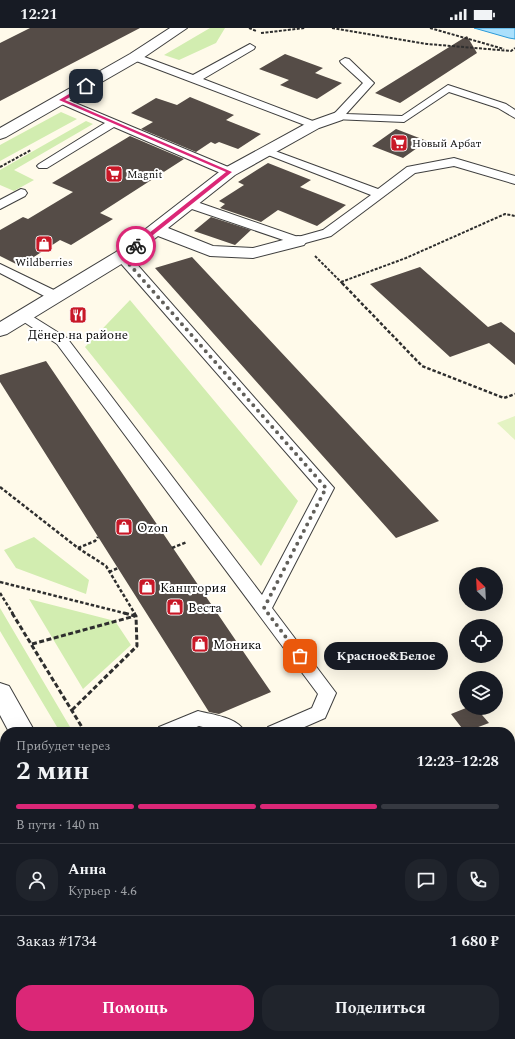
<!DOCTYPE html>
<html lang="ru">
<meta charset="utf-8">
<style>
body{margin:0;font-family:Spectral,serif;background:#20242c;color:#f1f3f6;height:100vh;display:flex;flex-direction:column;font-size:15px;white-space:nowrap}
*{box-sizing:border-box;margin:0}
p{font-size:13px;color:#9ea1a6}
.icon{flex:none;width:22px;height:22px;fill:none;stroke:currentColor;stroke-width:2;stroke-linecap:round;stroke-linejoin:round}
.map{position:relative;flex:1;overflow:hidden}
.side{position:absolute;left:0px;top:699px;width:515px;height:312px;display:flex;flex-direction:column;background:#171b24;border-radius:16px 16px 0 0;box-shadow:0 4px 16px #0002}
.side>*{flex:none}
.needle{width:26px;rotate:336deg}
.tools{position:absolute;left:459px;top:539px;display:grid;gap:8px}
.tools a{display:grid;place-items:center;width:44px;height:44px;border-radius:50%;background:#171b24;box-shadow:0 4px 16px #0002;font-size:20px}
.pin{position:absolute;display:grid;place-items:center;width:34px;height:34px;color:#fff;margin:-17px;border-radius:8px;box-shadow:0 2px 6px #0006}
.courier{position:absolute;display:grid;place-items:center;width:40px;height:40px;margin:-20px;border:3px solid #db2777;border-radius:50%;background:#fff;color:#222;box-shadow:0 1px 5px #0007}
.bubble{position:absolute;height:28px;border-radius:14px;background:#171b24;box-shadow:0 4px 16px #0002;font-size:13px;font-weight:700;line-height:28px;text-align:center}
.summary em{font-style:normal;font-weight:700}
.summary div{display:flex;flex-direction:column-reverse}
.summary{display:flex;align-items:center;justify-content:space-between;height:68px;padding:0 16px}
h1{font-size:26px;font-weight:700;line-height:30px}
.bar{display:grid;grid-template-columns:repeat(4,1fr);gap:6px 4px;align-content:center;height:48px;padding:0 16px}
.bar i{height:5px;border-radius:3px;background:#363941}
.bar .on{background:#db2777}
.bar p{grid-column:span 4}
.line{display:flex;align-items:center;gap:10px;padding:0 16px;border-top:1px solid #363941}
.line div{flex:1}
.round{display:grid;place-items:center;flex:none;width:42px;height:42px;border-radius:16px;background:#20242c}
.primary-button{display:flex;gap:8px;margin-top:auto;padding:8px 16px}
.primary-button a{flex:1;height:46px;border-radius:16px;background:#db2777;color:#fff;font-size:16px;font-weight:700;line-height:46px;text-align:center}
.primary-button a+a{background:#20242c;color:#f1f3f6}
.status{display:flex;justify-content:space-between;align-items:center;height:28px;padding:0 20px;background:#171b24;direction:ltr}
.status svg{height:11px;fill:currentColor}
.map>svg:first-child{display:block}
</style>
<div class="status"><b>12:21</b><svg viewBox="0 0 49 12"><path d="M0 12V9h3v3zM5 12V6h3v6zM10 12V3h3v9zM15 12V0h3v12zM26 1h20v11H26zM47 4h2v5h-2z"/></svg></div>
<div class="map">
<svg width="515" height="1011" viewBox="0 0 515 1011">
<rect width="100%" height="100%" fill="#fffaea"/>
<!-- green -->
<path fill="#d2edb0" d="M 210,0 L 225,0 L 216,15 L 179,32 L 164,27 Z
M 61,84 L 77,91 L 0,133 L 0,117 Z
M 86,93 L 93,96 L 14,142 L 34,152 L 14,163 L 0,157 L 0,142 Z
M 130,272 L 298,473 L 261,538 L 85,319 Z
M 34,509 L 89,552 L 86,566 L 16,540 L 4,522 Z
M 29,571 L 115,593 L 131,617 L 83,661 Z
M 0,580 L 73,704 L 60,704 L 0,603 Z
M 0,785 L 5,794 L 5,851 L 0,854 Z
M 510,804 L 515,806 L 515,947 L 510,949 Z"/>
<!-- pitch -->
<path fill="#e4f3c3" d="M 515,388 L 515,412 L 497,395 Z"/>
<!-- water -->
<path fill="#aae0fc" stroke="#2a9ad9" d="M 474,0 L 515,0 L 515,11 L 509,10 Z"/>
<!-- building -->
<path fill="#554c47" d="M 30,0 L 140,0 L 0,73 L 0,15 Z
M 467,8 L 477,25 L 400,75 L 375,65 Z
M 285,26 L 323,40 L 315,45 L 342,55 L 317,71 L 280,57 L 289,52 L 259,41 Z
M 190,69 L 234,87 L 226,92 L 261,106 L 238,121 L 219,114 L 215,116 L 211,114 L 196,124 L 141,101 L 153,94 L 131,85 L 156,70 L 177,77 Z
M 396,101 L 427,113 L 403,130 L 372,118 Z
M 130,108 L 184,131 L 100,185 L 113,191 L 71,217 L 60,212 L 20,238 L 0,228 L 0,202 L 23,189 L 28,191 L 73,164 L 52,155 Z
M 268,135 L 311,152 L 300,159 L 346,177 L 317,198 L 278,182 L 261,194 L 220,180 L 225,176 L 219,173 L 244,157 L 238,154 Z
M 211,189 L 251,202 L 235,217 L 194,203 Z
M 192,229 L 439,493 L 396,510 L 155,240 Z
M 420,239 L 488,299 L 501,294 L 515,305 L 515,337 L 489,315 L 450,329 L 370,256 Z
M 46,333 L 247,629 L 271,664 L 219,686 L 209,684 L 0,354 L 0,347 Z
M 466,680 L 476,680 L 489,695 L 465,704 L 451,686 Z"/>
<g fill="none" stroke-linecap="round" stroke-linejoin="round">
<!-- service casing -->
<g stroke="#3f3f3f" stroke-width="2">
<path id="service" d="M 250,16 L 255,19 L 254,21 L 203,51 L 318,95 L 320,97 L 318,99 L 310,99 L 131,31 L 130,29 L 135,26 L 139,27 L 193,47 Z
M 345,30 L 349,31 L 374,55 L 346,86 L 402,88 L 448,57 L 506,76 L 515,82 L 515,90 L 498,80 L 449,64 L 404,94 L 333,91 L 331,89 L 333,87 L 363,55 L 341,35 L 340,33 Z
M 61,69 L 233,141 L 235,144 L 233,147 L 225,147 L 114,99 L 47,140 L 39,140 L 37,138 L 39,136 L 105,95 L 57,74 L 55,72 Z
M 267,120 L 378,161 L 407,139 L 454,130 L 515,148 L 515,156 L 454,138 L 415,145 L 331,208 L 298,217 L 186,179 L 184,176 L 186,173 L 194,173 L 298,209 L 323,202 L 371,167 L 263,125 L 261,123 Z
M 21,161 L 25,162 L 27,165 L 25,168 L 0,181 L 0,172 Z
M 122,224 L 127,225 L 334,460 L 272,580 L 336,665 L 325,690 L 293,704 L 265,704 L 268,699 L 312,680 L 318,666 L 57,316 L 15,288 L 17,285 L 27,285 L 67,310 L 262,567 L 318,461 L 117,231 L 116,228 L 117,225 Z
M 0,236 L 60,265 L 62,268 L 60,271 L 50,271 L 0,245 Z
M 198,683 C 213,687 237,689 245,704 L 222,704 L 199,698 L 184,704 L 156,704 L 159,699 Z
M 5,891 L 5,909 L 0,911 L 0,893 Z
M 438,1006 L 462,1006 L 464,1011 L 440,1011 Z"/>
</g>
<!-- minor casing -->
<g stroke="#3f3f3f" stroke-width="2">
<path id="minor" d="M 170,0 L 187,0 L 140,32 L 6,109 L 0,111 L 0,100 L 130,26 Z
M 337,84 L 342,86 L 345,89 L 342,92 L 319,100 L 235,147 L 168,200 L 213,218 L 253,220 L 298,208 L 304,209 L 307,213 L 304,217 L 253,230 L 210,228 L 158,208 L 128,232 L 7,306 L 0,308 L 0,294 L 116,224 L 223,141 L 309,94 Z"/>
</g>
<!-- tertiary casing -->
<g stroke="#3f3f3f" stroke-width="2">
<path id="tertiary" d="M 0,655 L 9,658 L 35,704 L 9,704 L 0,687 Z
M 178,1006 L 209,1006 L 211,1011 L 180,1011 Z"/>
</g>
<!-- path-far2 -->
<path stroke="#2e2e2e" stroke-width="2" stroke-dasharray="3 1.5" stroke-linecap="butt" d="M 249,0 L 256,3
M 332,0 L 427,16 L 511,23 L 515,20
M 430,0 L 504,21
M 261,5 L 305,0
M 0,139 L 31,122
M 315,228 L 343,256
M 341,254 L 406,230 L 505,186 L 515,188"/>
<!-- path-far1 -->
<path stroke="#2e2e2e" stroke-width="2.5" stroke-dasharray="3.5 2" stroke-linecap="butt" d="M 342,255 L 422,338 L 504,370 L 515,366
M 0,459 L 78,520 L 106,538 L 135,586
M 78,520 L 95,513 L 98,509
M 172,520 L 187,514
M 109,544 L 118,540
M 0,554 L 128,586
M 0,565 L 13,586"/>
<!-- path -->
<path stroke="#2e2e2e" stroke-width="3" stroke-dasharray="5 2.5" stroke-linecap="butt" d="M 12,585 L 85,704
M 124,585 L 135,588
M 32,616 L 135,588
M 72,682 L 137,618 L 136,588 L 134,585
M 510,786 L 515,788
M 281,1006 L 284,1011"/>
<!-- service -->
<use href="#service" fill="#fff" fill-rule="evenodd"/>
<!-- minor -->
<use href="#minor" fill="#fff" fill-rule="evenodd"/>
<!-- tertiary -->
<use href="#tertiary" fill="#fff" fill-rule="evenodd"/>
</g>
<!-- route -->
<path fill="#db2777" d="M 84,57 L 88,58 L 65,72 L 232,144 L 138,219 L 134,219 L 134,217 L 226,144 L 59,72 Z"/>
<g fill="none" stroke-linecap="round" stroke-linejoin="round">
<!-- done -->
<path stroke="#615f5a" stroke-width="4" stroke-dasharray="0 7.2" d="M 136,218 L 122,228 L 326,460 L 264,580 L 300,628"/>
</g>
<!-- icons -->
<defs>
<g id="supermarket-square" transform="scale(0.9)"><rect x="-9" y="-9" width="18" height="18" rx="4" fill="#c81827" stroke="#fff"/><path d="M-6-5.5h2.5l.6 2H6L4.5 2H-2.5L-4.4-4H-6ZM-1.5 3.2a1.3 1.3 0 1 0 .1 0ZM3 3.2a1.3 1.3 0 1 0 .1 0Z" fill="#fff"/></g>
<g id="shop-square" transform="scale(0.9)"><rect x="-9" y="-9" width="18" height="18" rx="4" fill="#c81827" stroke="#fff"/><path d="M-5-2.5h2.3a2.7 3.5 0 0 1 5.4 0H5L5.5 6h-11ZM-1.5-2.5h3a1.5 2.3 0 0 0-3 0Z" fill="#fff"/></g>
<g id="restaurant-square" transform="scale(0.9)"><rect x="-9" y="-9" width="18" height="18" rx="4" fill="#c81827" stroke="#fff"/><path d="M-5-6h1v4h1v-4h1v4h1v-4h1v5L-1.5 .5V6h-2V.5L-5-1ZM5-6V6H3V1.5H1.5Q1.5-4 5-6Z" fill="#fff"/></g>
</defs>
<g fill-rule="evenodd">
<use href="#supermarket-square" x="399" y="115"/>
<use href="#supermarket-square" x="114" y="146"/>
<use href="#shop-square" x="44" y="216"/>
<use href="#restaurant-square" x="78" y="287"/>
<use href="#shop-square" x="124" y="499"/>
<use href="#shop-square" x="147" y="559"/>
<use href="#shop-square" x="175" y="579"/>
<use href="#shop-square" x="200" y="616"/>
</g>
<g text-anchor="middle" stroke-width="4" stroke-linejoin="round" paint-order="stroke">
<!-- far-poi labels -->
<g font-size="11" fill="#0c0c0c" stroke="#fff" text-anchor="start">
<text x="412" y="119">Новый Арбат</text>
<text x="127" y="150">Magnit</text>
<text x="44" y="238" text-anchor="middle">Wildberries</text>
</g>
<!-- poi labels -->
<g font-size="13" fill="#0c0c0c" stroke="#fff" text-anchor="start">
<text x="78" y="311" text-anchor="middle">Дёнер на районе</text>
<text x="137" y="504">Ozon</text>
<text x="160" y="564">Канцтория</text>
<text x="188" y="584">Веста</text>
<text x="213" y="621">Моника</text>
</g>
</g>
</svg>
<div class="tools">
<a><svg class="needle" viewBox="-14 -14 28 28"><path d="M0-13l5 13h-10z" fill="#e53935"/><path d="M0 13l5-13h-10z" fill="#9ea1a6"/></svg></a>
<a><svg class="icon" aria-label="locate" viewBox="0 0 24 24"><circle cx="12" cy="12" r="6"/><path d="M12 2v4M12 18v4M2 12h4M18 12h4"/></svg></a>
<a><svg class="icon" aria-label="layers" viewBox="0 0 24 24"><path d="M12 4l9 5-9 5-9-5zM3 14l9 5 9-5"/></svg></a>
</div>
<div class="pin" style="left:300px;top:628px;background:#ea580c"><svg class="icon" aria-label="bag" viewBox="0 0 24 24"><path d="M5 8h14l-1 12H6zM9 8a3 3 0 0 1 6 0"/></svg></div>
<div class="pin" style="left:86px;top:58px;background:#1f2937"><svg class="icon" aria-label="home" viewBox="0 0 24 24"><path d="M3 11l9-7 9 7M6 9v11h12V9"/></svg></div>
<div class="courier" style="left:136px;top:218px"><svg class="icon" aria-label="bike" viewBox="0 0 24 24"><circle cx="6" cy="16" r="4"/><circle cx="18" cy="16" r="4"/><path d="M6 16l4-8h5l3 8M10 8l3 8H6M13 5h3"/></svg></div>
<div class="bubble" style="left:324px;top:614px;width:124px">Красное&amp;Белое</div>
<section class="side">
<div class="summary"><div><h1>2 мин</h1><p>Прибудет через</p></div><em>12:23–12:28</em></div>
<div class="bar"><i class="on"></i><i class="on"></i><i class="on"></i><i></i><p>В пути · 140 m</p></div>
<div class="line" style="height:72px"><a class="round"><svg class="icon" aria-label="person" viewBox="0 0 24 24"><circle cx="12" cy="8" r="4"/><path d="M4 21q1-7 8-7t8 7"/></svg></a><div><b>Анна</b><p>Курьер · 4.6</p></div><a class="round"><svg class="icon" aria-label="chat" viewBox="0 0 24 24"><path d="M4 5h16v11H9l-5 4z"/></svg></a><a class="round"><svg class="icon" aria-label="phone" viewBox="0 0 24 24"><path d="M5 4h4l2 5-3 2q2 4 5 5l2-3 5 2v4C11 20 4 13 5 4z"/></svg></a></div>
<div class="line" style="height:52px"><div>Заказ #1734</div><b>1 680 ₽</b></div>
<div class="primary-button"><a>Помощь</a><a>Поделиться</a></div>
</section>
</div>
